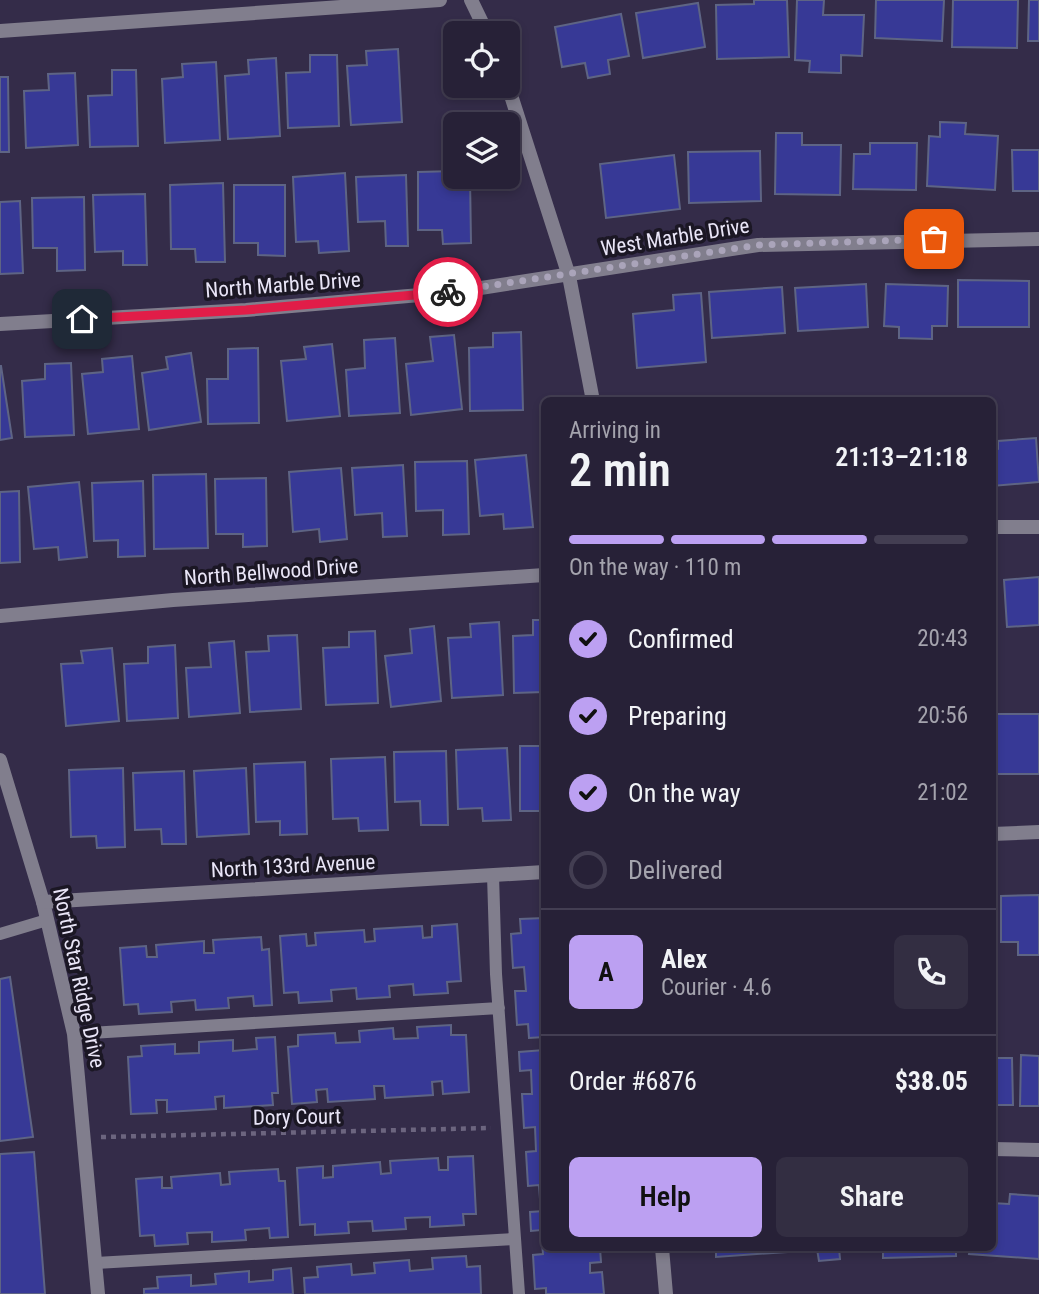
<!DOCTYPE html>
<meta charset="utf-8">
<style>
body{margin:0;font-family:"Roboto Condensed",sans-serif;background:#332e42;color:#f1f3f6;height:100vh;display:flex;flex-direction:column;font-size:26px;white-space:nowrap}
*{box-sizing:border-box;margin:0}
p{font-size:23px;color:#a4a3ad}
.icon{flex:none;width:38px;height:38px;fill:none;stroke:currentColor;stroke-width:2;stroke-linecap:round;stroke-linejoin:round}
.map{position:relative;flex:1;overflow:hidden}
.drawer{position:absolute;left:541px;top:397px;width:455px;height:854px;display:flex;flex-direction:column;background:#272137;border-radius:10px;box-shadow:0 4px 10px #0003,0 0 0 2px #433e52}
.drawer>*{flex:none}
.fabs{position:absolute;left:443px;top:21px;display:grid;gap:14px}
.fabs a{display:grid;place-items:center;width:77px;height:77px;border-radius:10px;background:#272137;box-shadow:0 4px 10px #0003,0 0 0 2px #433e52;font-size:35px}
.pin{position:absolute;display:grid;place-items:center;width:60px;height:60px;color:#fff;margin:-30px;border-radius:14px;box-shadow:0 4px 10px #0006}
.courier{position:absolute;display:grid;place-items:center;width:70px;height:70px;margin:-35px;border:5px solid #e11d48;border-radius:50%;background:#fff;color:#222;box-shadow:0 2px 9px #0007}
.summary em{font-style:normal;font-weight:600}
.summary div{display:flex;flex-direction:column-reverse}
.summary{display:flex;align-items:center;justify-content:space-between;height:119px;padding:0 28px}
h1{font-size:46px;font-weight:600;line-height:52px}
.bar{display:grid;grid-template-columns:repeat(4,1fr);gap:10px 7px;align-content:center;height:84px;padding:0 28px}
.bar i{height:9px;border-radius:5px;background:#433e52}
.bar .current{background:#bca0f2}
.bar p{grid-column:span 4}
.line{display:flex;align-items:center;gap:18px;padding:0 28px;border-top:2px solid #433e52}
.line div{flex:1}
.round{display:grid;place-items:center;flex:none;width:74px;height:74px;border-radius:10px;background:#332e42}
ol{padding:0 28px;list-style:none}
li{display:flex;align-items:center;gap:21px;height:77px}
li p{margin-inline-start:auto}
li .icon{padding:7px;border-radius:50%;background:#bca0f2;color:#111;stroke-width:4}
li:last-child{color:#a4a3ad}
li i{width:38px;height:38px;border:4px solid #433e52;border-radius:50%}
.primary-button{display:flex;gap:14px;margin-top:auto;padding:14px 28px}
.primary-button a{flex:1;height:80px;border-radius:10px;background:#bca0f2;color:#111;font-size:28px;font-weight:600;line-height:80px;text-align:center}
.primary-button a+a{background:#332e42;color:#f1f3f6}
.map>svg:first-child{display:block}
</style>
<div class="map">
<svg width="1039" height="1294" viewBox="0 0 1039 1294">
<rect width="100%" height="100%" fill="#342c49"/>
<!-- building -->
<path fill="#373996" stroke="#5e6484" stroke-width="2" d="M 754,0 L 787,0 L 789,57 L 717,59 L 716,5 L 754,4 Z
M 797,0 L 824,0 L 823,15 L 864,15 L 862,56 L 841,55 L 841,73 L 809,72 L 810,61 L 795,60 Z
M 876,0 L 944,0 L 942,41 L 875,38 Z
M 953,0 L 1018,0 L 1017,48 L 952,47 Z
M 1029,0 L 1039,0 L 1039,41 L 1028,41 Z
M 698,3 L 705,47 L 643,58 L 636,13 Z
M 621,14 L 629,56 L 608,60 L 610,74 L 588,78 L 585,63 L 562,67 L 555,27 Z
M 398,49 L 402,122 L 351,125 L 347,66 L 367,65 L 366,51 Z
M 310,55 L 337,55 L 339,126 L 288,128 L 286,73 L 310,72 Z
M 276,58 L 280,136 L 228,139 L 225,76 L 249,74 L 248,60 Z
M 216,62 L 220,140 L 165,143 L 162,79 L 183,77 L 182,64 Z
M 112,70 L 136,70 L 138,146 L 90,147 L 88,96 L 112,95 Z
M 75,73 L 78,145 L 26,148 L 24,91 L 49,90 L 48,74 Z
M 0,77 L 8,77 L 9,152 L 0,152 Z
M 940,122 L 966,123 L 965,134 L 998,136 L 995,190 L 927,186 L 929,136 L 940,137 Z
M 776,133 L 802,133 L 802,145 L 841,145 L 840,195 L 775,194 Z
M 870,143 L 917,143 L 916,190 L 853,189 L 854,154 L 870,154 Z
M 1012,150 L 1039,150 L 1039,191 L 1013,191 Z
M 760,151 L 761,201 L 689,203 L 688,152 Z
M 674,155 L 680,209 L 606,218 L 600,164 Z
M 455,171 L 455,177 L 470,177 L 471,243 L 443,244 L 442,230 L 418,230 L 418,172 Z
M 345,173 L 349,251 L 319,253 L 318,241 L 296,242 L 293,177 Z
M 406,175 L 408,246 L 386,246 L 385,221 L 358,222 L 356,177 Z
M 223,183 L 225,262 L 196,262 L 195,249 L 171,249 L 170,185 Z
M 234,185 L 285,185 L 285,256 L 258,255 L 258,243 L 234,243 Z
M 145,194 L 147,265 L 123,265 L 123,251 L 95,252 L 93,195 Z
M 84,197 L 85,270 L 57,271 L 57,248 L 33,248 L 32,198 Z
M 20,201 L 23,273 L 0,274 L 0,202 Z
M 958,280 L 1029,281 L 1029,327 L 958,327 Z
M 866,284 L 868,327 L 798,331 L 795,288 Z
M 886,284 L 948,286 L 947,326 L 932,326 L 932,339 L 899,338 L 899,327 L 884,326 Z
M 782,287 L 785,333 L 712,338 L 709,292 Z
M 701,293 L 706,362 L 637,368 L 633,314 L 674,310 L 673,295 Z
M 521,332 L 523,410 L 470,411 L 469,348 L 493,347 L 493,333 Z
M 454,335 L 462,409 L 411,415 L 406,364 L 433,361 L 430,337 Z
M 395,338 L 400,413 L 349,416 L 346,370 L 365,368 L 364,340 Z
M 332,344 L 340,416 L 287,421 L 281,361 L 306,359 L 304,347 Z
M 258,348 L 259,423 L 208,424 L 207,379 L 228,379 L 228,349 Z
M 191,353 L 201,422 L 149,430 L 142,373 L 168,369 L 166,357 Z
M 132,356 L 139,429 L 88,434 L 82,374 L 103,372 L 102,359 Z
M 71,363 L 74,435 L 25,437 L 22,381 L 45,379 L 45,364 Z
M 1,366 L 12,438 L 0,440 L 0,366 Z
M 1036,438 L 1039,482 L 992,486 L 992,450 L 998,449 L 998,441 Z
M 526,455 L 533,527 L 504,529 L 503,514 L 480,516 L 475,460 Z
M 467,461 L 469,534 L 443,535 L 443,510 L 416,511 L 415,462 Z
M 403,465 L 407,536 L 383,537 L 382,513 L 355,515 L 352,468 Z
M 341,468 L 347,539 L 320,542 L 319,529 L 293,532 L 289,472 Z
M 206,474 L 208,548 L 154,549 L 153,475 Z
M 266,478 L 267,546 L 243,547 L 243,534 L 216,534 L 215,479 Z
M 143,481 L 145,556 L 118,557 L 118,540 L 94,541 L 92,483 Z
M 79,482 L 87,557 L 59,560 L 58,547 L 34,549 L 28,487 Z
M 19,491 L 20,562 L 0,563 L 0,492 Z
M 1039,577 L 1039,625 L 1007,627 L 1004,580 Z
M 533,620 L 544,620 L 544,692 L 514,693 L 513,636 L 533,635 Z
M 499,622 L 503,695 L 452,698 L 448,638 L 471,637 L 470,624 Z
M 434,626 L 441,701 L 391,707 L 385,656 L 412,653 L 410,629 Z
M 375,631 L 378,703 L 326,705 L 323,648 L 349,647 L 349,632 Z
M 297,635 L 301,709 L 250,712 L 246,652 L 269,651 L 268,636 Z
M 234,641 L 240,713 L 189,717 L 186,668 L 211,667 L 209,643 Z
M 175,645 L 178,718 L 127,721 L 124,664 L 148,663 L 148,647 Z
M 112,648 L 119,721 L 66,726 L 61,664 L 83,663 L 81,651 Z
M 996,714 L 1039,714 L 1039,774 L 996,774 Z
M 520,746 L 544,746 L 544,811 L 520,811 Z
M 507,748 L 511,820 L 483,821 L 482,808 L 458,809 L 456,750 Z
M 446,751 L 448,825 L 421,825 L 420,801 L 395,802 L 394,752 Z
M 385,757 L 388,830 L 359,831 L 358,818 L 333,819 L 331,759 Z
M 305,762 L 307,834 L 280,835 L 280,821 L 256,822 L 254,764 Z
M 123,768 L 125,847 L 97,848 L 96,836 L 71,837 L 69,770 Z
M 246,768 L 249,834 L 197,837 L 194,771 Z
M 184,771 L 186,844 L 162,844 L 161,829 L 135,830 L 133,773 Z
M 1039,895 L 1039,955 L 1018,955 L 1018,942 L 1001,942 L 1001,896 Z
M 544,918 L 544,1037 L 529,1038 L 528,1024 L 517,1025 L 515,991 L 526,991 L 524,967 L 513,968 L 511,934 L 521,933 L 520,919 Z
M 457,924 L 461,981 L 447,982 L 448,993 L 414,995 L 413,984 L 389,986 L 390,997 L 357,999 L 356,988 L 331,990 L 332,1001 L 299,1003 L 298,992 L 284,993 L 280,936 L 306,934 L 307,946 L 316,945 L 315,933 L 364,930 L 365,942 L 375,941 L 374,929 L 422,926 L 423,938 L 432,937 L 432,926 Z
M 261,937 L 262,950 L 269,949 L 272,1005 L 254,1006 L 253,996 L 228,998 L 229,1008 L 196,1010 L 195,1000 L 171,1002 L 172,1012 L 139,1014 L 138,1004 L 124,1005 L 120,948 L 146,946 L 147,957 L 157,957 L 156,945 L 204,941 L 204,953 L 214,953 L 213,940 Z
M 10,977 L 33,1137 L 0,1141 L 0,979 Z
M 451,1025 L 451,1035 L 466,1035 L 469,1092 L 443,1094 L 442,1081 L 432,1082 L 433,1095 L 385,1098 L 384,1086 L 374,1086 L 375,1099 L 328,1102 L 327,1089 L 316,1090 L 317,1102 L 292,1104 L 288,1047 L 298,1046 L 298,1035 L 335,1033 L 336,1043 L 360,1042 L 359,1031 L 393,1028 L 394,1039 L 418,1038 L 417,1027 Z
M 275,1037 L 278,1093 L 272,1093 L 273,1105 L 224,1108 L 224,1096 L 215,1097 L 216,1109 L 167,1112 L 167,1100 L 156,1100 L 157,1113 L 131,1114 L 128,1057 L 142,1056 L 141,1046 L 175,1044 L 175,1054 L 199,1053 L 199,1042 L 233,1040 L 233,1051 L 257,1049 L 256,1038 Z
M 544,1050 L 544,1199 L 540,1199 L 539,1185 L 528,1186 L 526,1152 L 536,1151 L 535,1127 L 524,1128 L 522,1094 L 532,1094 L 531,1070 L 520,1071 L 519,1052 Z
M 1021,1055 L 1039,1056 L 1039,1106 L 1020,1106 Z
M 992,1058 L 1012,1058 L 1013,1105 L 992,1105 Z
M 34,1152 L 45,1294 L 0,1294 L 0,1154 Z
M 473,1156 L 476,1214 L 463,1214 L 464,1225 L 430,1227 L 430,1217 L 405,1218 L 406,1229 L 373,1231 L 372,1221 L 348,1222 L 349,1233 L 315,1235 L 315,1224 L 300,1225 L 297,1168 L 323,1166 L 323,1178 L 333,1177 L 333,1166 L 380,1162 L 381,1174 L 391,1173 L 390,1161 L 438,1158 L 439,1170 L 448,1170 L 448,1157 Z
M 278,1169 L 279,1181 L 285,1181 L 288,1237 L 270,1238 L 269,1228 L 245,1230 L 246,1240 L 212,1242 L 212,1232 L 187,1233 L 188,1244 L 155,1246 L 154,1235 L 140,1236 L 136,1179 L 162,1177 L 162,1188 L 172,1188 L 171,1177 L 220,1173 L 221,1185 L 230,1184 L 229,1172 Z
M 1010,1194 L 1039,1196 L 1039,1259 L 969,1254 L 970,1248 L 992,1248 L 992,1203 L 1009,1204 Z
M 544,1211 L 544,1248 L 600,1248 L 601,1262 L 590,1263 L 590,1273 L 602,1272 L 604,1294 L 546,1294 L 546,1288 L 535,1289 L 533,1255 L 543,1254 L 541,1230 L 531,1231 L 530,1212 Z
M 716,1248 L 787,1248 L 787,1252 L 716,1257 Z
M 800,1248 L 839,1248 L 840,1259 L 819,1261 L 817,1249 L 800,1251 Z
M 883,1248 L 956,1248 L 956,1256 L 883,1258 Z
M 466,1256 L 467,1267 L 480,1266 L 481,1294 L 305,1294 L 304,1278 L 318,1277 L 317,1267 L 351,1264 L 352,1275 L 375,1273 L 374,1263 L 409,1260 L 410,1271 L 433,1269 L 432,1258 Z
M 291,1268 L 293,1294 L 144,1294 L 144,1289 L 158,1288 L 157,1277 L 191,1275 L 191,1286 L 216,1284 L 215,1274 L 249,1271 L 249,1282 L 273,1280 L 273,1270 Z"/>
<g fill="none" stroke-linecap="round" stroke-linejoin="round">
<!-- path -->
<path stroke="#6c657f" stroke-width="4.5" stroke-dasharray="5 5" stroke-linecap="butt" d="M 101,1137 L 491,1128"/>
<!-- service -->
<path stroke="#817e8d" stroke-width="12" d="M 493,875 L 496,974 L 519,1294
M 0,934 L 47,920
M 74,1034 L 499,1008
M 96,1263 L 514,1239"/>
<!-- minor -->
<path stroke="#817e8d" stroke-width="14" d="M 0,31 L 440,0
M 0,324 L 246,310 L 455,292 L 758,245 L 1039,239
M 992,527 L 1039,527
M 0,616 L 173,600 L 544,575
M 0,760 L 43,902 L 74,1034 L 98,1294
M 992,1149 L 1039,1150"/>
<!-- tertiary -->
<path stroke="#817e8d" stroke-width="14" d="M 471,0 L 487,33
M 508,86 L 569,276 L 593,401
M 992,834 L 1039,832
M 43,902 L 544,872
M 662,1248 L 666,1294"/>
</g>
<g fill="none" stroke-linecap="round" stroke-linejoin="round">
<!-- done -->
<path stroke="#aaa4ba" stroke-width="7" stroke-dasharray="0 12.6" d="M 448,292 L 758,245 L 934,239"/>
<!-- route -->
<path stroke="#e11d48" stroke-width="9" d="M 82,319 L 246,310 L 448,292"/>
</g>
<g text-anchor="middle" stroke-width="7" stroke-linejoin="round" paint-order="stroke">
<!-- street labels -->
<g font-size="21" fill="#e9e5f7" stroke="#1b1724">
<text transform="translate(675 237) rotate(-9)" y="7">West Marble Drive</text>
<text transform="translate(283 285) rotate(-4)" y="7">North Marble Drive</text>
<text transform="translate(271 572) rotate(-4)" y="7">North Bellwood Drive</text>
<text transform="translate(293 866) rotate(-3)" y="7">North 133rd Avenue</text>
<text transform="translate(79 978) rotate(78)" y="7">North Star Ridge Drive</text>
<text transform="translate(297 1117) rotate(-1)" y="7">Dory Court</text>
</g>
</g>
</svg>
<div class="fabs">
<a><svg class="icon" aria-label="locate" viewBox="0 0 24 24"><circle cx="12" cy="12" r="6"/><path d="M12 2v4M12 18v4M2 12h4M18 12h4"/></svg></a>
<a><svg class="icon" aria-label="layers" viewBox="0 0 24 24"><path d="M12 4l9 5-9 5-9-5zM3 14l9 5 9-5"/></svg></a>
</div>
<div class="pin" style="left:934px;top:239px;background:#ea580c"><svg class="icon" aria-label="bag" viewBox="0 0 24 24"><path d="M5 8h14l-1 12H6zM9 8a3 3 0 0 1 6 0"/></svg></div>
<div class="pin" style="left:82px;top:319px;background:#1f2937"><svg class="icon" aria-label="home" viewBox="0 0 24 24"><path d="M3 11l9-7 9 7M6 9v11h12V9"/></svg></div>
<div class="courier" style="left:448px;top:292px"><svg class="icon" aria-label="bike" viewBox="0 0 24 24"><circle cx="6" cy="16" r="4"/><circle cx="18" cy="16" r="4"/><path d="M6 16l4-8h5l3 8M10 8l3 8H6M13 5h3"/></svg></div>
<section class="drawer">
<div class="summary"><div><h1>2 min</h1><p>Arriving in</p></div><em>21:13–21:18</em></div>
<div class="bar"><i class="current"></i><i class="current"></i><i class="current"></i><i></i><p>On the way · 110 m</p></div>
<ol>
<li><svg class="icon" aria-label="check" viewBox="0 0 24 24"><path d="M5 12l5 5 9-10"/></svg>Confirmed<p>20:43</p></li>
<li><svg class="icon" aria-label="check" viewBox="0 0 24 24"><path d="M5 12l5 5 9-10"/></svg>Preparing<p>20:56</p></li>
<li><svg class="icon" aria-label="check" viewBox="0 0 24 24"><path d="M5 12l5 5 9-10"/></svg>On the way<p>21:02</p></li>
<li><i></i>Delivered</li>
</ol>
<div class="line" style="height:126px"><b class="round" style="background:#bca0f2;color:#111">A</b><div><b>Alex</b><p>Courier · 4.6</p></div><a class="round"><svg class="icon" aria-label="phone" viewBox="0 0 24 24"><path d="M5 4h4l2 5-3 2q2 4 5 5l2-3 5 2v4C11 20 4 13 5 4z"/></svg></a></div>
<div class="line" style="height:91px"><div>Order #6876</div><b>$38.05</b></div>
<div class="primary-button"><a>Help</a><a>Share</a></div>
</section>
</div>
